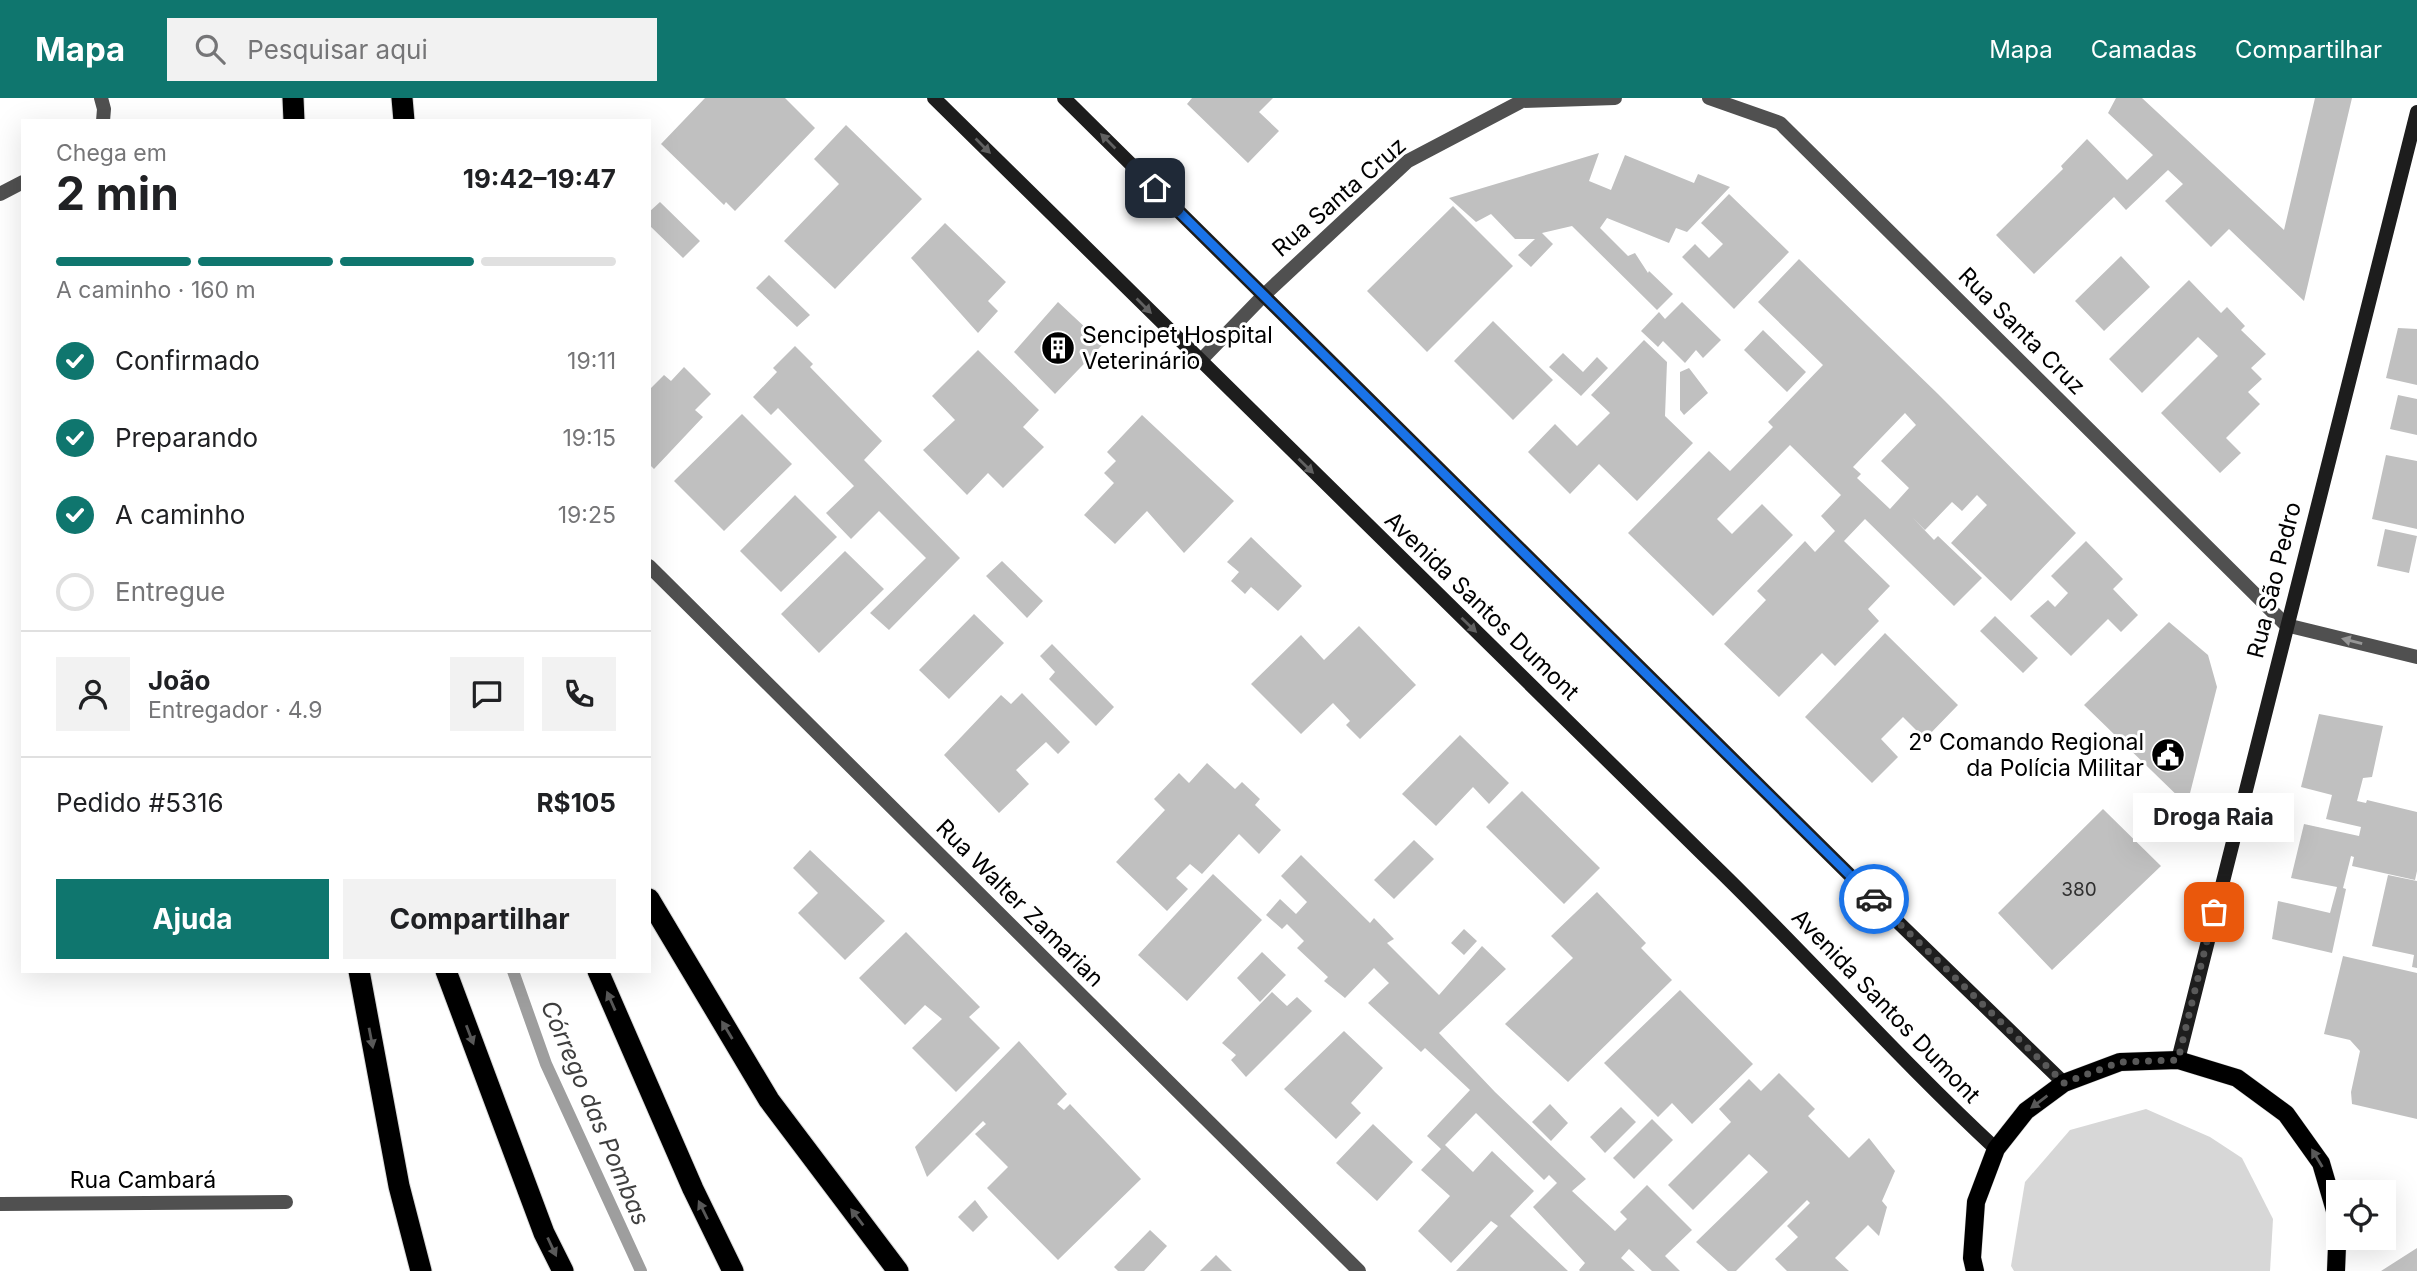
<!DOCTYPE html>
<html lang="pt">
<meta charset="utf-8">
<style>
body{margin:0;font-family:Inter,sans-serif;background:#f2f2f2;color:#202124;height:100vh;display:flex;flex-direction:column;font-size:26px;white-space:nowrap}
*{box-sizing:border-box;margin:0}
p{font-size:23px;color:#757577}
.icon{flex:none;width:38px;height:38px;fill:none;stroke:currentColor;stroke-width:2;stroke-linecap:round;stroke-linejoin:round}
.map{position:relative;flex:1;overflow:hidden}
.sheet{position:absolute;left:21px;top:21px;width:630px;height:854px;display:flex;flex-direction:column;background:#fff;border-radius:0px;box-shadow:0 7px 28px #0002}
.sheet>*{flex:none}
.tools{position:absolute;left:2326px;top:1082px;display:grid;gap:14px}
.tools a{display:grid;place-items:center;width:70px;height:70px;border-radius:0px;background:#fff;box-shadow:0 7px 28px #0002;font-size:35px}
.pin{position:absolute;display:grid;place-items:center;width:60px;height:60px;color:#fff;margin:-30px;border-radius:14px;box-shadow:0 4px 10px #0006}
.courier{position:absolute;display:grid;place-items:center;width:70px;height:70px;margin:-35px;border:5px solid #1a73e8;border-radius:50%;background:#fff;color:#222;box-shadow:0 2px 9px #0007}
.bubble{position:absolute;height:49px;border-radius:0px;background:#fff;box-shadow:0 7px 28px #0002;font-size:23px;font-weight:700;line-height:49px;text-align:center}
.overview em{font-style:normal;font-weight:700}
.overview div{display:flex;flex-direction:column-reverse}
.overview{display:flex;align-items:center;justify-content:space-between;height:119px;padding:0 35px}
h1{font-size:46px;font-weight:700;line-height:52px}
.bar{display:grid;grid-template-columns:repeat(4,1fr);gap:10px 7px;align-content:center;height:84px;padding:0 35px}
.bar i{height:9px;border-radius:5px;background:#e0e0e0}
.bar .selected{background:#0f766e}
.bar p{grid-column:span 4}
.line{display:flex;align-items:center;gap:18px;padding:0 35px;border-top:2px solid #e0e0e0}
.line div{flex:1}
.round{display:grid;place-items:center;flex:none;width:74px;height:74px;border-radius:0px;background:#f2f2f2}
ol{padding:0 35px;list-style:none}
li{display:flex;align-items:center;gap:21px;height:77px}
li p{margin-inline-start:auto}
li .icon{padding:7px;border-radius:50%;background:#0f766e;color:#fff;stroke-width:4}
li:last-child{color:#757577}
li i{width:38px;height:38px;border:4px solid #e0e0e0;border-radius:50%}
.button{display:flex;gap:14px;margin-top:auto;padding:14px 35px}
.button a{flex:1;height:80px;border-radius:0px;background:#0f766e;color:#fff;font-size:28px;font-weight:700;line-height:80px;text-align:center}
.button a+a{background:#f2f2f2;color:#202124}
header{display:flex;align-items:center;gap:42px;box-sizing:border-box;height:98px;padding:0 35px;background:#0f766e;color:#fff}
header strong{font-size:33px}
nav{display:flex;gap:38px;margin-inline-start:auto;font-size:24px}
.search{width:490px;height:63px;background:#f2f2f2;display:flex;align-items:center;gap:18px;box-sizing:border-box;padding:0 24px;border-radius:0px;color:#757577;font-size:26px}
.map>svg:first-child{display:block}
</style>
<header>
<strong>Mapa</strong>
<div class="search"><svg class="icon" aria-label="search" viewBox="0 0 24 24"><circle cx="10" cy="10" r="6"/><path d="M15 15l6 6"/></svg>Pesquisar aqui</div>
<nav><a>Mapa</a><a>Camadas</a><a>Compartilhar</a></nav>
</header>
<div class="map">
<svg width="2417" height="1173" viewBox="0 0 2417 1173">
<rect width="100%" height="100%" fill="#fff"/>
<!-- green -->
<path fill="#d7d7d7" d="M 2146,1011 L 2210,1039 L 2242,1060 L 2273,1121 L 2270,1173 L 2014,1173 L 2011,1168 L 2025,1084 L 2070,1032 Z"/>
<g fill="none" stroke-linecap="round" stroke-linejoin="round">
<!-- stream -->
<path stroke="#9e9e9e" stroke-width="12" d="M 513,873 L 546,966 L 641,1173"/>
</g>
<!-- building -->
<path fill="#c0c0c0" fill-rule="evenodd" d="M 705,0 L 785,0 L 815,30 L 735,113 L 726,104 L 724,107 L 661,46 Z
M 1192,0 L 1273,0 L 1259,14 L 1279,33 L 1248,65 L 1187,6 Z
M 2116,0 L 2142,0 L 2284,132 L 2315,0 L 2352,0 L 2304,203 L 2229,131 L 2211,149 L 2165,103 L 2183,86 L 2168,72 L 2126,112 L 2114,99 L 2034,176 L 1996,137 L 2063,71 L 2061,68 L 2087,41 L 2127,82 L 2153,57 L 2108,15 Z
M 846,27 L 922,101 L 835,191 L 784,143 L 839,86 L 814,61 Z
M 1599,55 L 1589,83 L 1611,92 L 1625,57 L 1694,85 L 1698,76 L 1730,89 L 1687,134 L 1676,130 L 1669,145 L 1607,120 L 1600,130 L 1628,158 L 1635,155 L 1648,175 L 1649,173 L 1673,196 L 1657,212 L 1572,128 L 1542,135 L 1553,146 L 1531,169 L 1518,157 L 1535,141 L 1515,141 L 1491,116 L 1476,124 L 1449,100 Z
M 1729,96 L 1789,154 L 1734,211 L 1682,159 L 1695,146 L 1709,160 L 1723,146 L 1701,125 Z
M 660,104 L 700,143 L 683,160 L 649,127 L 649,114 Z
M 1453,108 L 1513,168 L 1427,254 L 1367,193 Z
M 945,125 L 1006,184 L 988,203 L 998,213 L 978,235 L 911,160 Z
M 2121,158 L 2150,189 L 2104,233 L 2075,203 Z
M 1799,161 L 1938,296 L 2076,435 L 2011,503 L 1951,445 L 1987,407 L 1977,397 L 1962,413 L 1952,404 L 1925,432 L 1912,419 L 1934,442 L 1938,438 L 1982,480 L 1954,508 L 1865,421 L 1844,443 L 1890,488 L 1868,511 L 1879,523 L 1835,568 L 1822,555 L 1779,599 L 1724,546 L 1766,502 L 1757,493 L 1805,443 L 1815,454 L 1835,433 L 1821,418 L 1841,397 L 1790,347 L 1717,421 L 1732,436 L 1762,406 L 1793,437 L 1713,518 L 1628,435 L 1709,353 L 1730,373 L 1773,329 L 1768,324 L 1823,267 L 1758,204 ZM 1905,315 L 1916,327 L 1881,363 L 1909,390 L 1890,411 L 1857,380 L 1861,376 L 1853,369 Z
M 769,177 L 810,217 L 797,229 L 756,190 Z
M 2189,182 L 2221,215 L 2227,209 L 2245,228 L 2241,232 L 2266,256 L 2251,270 L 2262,281 L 2248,294 L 2260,306 L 2226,340 L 2241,355 L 2220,375 L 2161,315 L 2218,258 L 2198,239 L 2142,295 L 2109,261 Z
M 1058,204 L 1103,246 L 1055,296 L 1014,254 Z
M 1682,204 L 1721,242 L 1703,260 L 1696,252 L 1685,265 L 1663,243 L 1658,249 L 1641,233 L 1659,214 L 1665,221 Z
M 1493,223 L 1553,282 L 1513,322 L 1454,263 Z
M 2398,230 L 2417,231 L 2417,287 L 2386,280 Z
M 1763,232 L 1806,274 L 1787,294 L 1744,252 Z
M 1644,242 L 1667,264 L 1665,318 L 1693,345 L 1637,403 L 1599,366 L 1570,396 L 1528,354 L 1555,326 L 1577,348 L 1610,315 L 1591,297 Z
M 795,248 L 813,266 L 810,269 L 882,343 L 864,362 L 960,460 L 889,532 L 870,515 L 926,460 L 879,413 L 851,441 L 826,415 L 854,388 L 778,310 L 771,317 L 753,299 L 777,274 L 773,270 Z
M 978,252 L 1039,312 L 1023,329 L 1044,349 L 1003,390 L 988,375 L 967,397 L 923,352 L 955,322 L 932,298 Z
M 1563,255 L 1583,274 L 1597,259 L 1608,270 L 1581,298 L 1549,269 Z
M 684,269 L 711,296 L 695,312 L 703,319 L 654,371 L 649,366 L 649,292 L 664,277 L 671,283 Z
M 1689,270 L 1708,295 L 1684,317 L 1680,312 L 1680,274 Z
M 2398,297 L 2417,301 L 2417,337 L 2390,331 Z
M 742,316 L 792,366 L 724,433 L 674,383 Z
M 1142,317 L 1234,403 L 1184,455 L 1147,413 L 1115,446 L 1084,417 L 1114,385 L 1104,375 L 1116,363 L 1107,354 Z
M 2386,357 L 2417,363 L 2417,431 L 2372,421 Z
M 795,397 L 837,439 L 781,494 L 740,453 Z
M 2385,431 L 2417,438 L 2409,475 L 2377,468 Z
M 1251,439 L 1302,488 L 1278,513 L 1251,489 L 1245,496 L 1231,483 L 1239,474 L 1227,464 Z
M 2086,443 L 2123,481 L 2113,491 L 2138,517 L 2121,534 L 2108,521 L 2071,558 L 2030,518 L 2048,502 L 2055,509 L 2068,495 L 2051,478 Z
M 845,453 L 884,491 L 819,555 L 781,516 Z
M 1002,463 L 1043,503 L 1027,520 L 986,478 Z
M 974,516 L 1004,545 L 949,601 L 919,572 Z
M 1995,518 L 2038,560 L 2023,575 L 1980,533 Z
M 2169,524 L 2208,557 L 2217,589 L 2187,707 L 2084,607 Z
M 1359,528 L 1416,587 L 1360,641 L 1346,627 L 1350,623 L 1333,605 L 1301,636 L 1251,586 L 1301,537 L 1324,562 Z
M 1885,535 L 1958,607 L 1925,641 L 1903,619 L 1881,641 L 1898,659 L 1872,685 L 1805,619 Z
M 1052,546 L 1114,609 L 1096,628 L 1049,581 L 1055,574 L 1040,558 Z
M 1022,595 L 1070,644 L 1058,656 L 1046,644 L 1016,672 L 1029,686 L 999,715 L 944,657 L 1001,597 L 1011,606 Z
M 2319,616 L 2383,628 L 2372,679 L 2363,680 L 2357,703 L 2366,705 L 2367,702 L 2417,714 L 2417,773 L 2415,782 L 2352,768 L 2354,759 L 2351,758 L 2343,790 L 2346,791 L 2332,855 L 2272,841 L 2278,803 L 2330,815 L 2337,789 L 2291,780 L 2304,726 L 2359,738 L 2361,729 L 2326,721 L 2332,697 L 2301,689 Z
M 1460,637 L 1509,685 L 1489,706 L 1473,689 L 1436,728 L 1402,696 Z
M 1207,665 L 1235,691 L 1242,684 L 1260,701 L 1255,707 L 1281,732 L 1259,756 L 1239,736 L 1202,776 L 1190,766 L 1176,780 L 1188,791 L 1167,813 L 1116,764 L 1165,712 L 1154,701 L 1179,675 L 1189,685 Z
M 1522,693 L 1600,770 L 1564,806 L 1486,729 Z
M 2103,711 L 2161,768 L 2052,872 L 1998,815 Z
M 1414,742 L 1434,761 L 1394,801 L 1374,782 Z
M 810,752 L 885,823 L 845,862 L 798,815 L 818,795 L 793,770 Z
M 1301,757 L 1370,825 L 1374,820 L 1394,841 L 1387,845 L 1439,897 L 1482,848 L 1506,871 L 1439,935 L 1495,994 L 1586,1081 L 1572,1093 L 1615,1133 L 1627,1121 L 1620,1114 L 1647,1087 L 1692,1132 L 1665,1158 L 1680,1173 L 1652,1173 L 1629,1151 L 1621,1160 L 1635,1173 L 1580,1173 L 1579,1172 L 1585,1165 L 1533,1109 L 1557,1085 L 1549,1077 L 1544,1082 L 1476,1015 L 1445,1047 L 1473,1074 L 1492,1053 L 1534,1093 L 1510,1118 L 1568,1173 L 1456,1173 L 1498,1128 L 1491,1123 L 1451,1165 L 1418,1133 L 1450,1098 L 1421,1072 L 1441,1051 L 1427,1038 L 1470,992 L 1425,950 L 1421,954 L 1368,905 L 1389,885 L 1374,870 L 1345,900 L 1324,883 L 1328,879 L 1297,850 L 1304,843 L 1287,826 L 1282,831 L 1266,817 L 1280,801 L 1296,816 L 1307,804 L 1281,778 Z
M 1213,776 L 1262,822 L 1187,903 L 1138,857 Z
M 2388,777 L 2417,783 L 2417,870 L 2412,869 L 2414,857 L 2372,848 Z
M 1597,794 L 1646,845 L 1641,850 L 1672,882 L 1568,984 L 1505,926 L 1573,860 L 1551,838 Z
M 1464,831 L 1477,843 L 1464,857 L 1451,845 Z
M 906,834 L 980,909 L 969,919 L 1000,950 L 956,994 L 912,950 L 942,921 L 925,907 L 905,927 L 859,880 Z
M 1262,854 L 1286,877 L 1260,904 L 1237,880 Z
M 2343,858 L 2417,875 L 2417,1021 L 2352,1006 L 2351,994 L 2360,953 L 2350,942 L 2324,936 Z
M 1680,892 L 1753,966 L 1692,1026 L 1672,1005 L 1658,1019 L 1604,965 Z
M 1272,894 L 1287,908 L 1297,899 L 1312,913 L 1246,979 L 1231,962 L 1236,957 L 1222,945 Z
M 1344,933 L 1383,970 L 1351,1005 L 1361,1015 L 1336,1041 L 1284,991 Z
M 1019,943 L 1067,996 L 1057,1006 L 1064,1012 L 1070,1006 L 1141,1081 L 1058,1162 L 987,1090 L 1008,1069 L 975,1036 L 986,1026 L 983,1023 L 927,1079 L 915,1049 Z
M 1779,975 L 1815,1011 L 1808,1018 L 1849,1060 L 1869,1040 L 1895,1073 L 1882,1103 L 1887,1109 L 1879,1138 L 1868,1127 L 1835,1160 L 1849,1173 L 1787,1173 L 1775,1161 L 1798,1139 L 1787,1128 L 1810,1105 L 1807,1102 L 1736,1173 L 1728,1173 L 1696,1144 L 1768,1074 L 1749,1056 L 1693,1112 L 1668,1087 L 1731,1024 L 1719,1011 L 1749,981 L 1761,993 Z
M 1550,1006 L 1568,1025 L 1551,1043 L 1532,1024 Z
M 1621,1009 L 1636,1024 L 1605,1055 L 1590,1039 Z
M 1652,1021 L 1673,1042 L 1634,1081 L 1613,1060 Z
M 1373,1026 L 1413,1064 L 1377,1103 L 1336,1065 Z
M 975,1102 L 988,1119 L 973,1134 L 958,1119 Z
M 1150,1132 L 1167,1148 L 1144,1173 L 1118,1173 L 1114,1169 Z
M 2417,1150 L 2417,1173 L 2381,1173 Z
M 1216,1157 L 1232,1173 L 1200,1173 Z"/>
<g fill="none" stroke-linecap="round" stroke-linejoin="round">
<!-- primary casing -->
<g stroke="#dbdbdb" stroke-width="19">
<path id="primary" d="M 1975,1173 L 1972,1160 L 1976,1104 L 1996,1051 L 2026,1013 L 2064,985 L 2120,964 L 2178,962 L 2237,980 L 2286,1016 L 2321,1065 L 2338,1123 L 2336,1173"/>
</g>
<!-- highway casing -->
<g stroke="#dbdbdb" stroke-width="23">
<path id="highway" d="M 293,0 L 294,23
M 402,0 L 404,23
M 649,801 L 769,1002 L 898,1173
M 359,873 L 399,1088 L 421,1173
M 446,873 L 544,1135 L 563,1173
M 598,873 L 693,1091 L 733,1173"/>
</g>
<!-- street -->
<path stroke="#505050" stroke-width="14" d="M 101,0 L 104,11 L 103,23
M 1709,0 L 1780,25 L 2286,527 L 2417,559
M 0,96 L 23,84
M 1200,263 L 1264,197 L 1408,63 L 1522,3 L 1615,0
M 649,468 L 1359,1173
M 0,1106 L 286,1104"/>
<!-- secondary -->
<path stroke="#1d1d1d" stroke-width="14" d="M 934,0 C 1196,259 1458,517 1721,774 C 1814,865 1901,963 1996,1051
M 1064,0 L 1872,799 L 2064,985
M 2178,962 L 2417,14"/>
<!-- primary -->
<use href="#primary" stroke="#000" stroke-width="18"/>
<!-- highway -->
<use href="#highway" stroke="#000" stroke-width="21"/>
</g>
<!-- one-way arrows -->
<defs><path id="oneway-solid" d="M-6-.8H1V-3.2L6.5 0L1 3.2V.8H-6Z" transform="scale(1.75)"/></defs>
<g fill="#616161">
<use href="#oneway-solid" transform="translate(1108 43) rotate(-135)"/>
<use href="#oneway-solid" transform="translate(983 48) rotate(45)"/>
<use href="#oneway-solid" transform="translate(1144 208) rotate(45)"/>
<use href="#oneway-solid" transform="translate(1306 368) rotate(44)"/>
<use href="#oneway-solid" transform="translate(1469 527) rotate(44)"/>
</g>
<use fill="#969696" href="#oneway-solid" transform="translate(2352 543) rotate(-166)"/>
<g fill="#595959">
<use href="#oneway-solid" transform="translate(611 903) rotate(-114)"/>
<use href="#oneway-solid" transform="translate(727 932) rotate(-121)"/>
<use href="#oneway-solid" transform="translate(470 937) rotate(69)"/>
<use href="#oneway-solid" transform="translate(371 940) rotate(79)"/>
<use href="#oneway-solid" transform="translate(2039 1004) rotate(143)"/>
<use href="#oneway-solid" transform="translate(2317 1060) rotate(-121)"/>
<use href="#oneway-solid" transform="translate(703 1112) rotate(-116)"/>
<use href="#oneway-solid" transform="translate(857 1119) rotate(-127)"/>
<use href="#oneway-solid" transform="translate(552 1149) rotate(65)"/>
</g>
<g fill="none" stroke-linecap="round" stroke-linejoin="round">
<!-- done -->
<path stroke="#595959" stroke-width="7" stroke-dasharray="0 12.6" d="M 1874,801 L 2064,985 L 2120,964 L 2178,962 L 2214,814"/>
<!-- route -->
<path stroke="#1a73e8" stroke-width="9" d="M 1155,90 L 1874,801"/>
</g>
<!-- icons -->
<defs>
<g id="building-disc" transform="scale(1.75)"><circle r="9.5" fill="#000" stroke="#fff"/><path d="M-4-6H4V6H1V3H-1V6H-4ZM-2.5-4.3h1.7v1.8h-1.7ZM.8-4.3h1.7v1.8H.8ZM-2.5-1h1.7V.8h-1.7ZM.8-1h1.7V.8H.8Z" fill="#fff"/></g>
<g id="civic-disc" transform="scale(1.75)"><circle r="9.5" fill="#000" stroke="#fff"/><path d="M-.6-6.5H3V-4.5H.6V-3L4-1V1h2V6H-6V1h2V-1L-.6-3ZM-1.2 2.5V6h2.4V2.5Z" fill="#fff"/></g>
</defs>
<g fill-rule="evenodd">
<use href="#building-disc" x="1058" y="250"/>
<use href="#civic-disc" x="2168" y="657"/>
</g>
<g text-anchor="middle" stroke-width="6" stroke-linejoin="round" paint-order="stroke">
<!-- number labels -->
<g font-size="19" fill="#303030">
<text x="2079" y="798">380</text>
</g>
<!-- street labels -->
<g font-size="23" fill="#000" stroke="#fff">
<text transform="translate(1339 99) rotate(-41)" y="8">Rua Santa Cruz</text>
<text transform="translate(2022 233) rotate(45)" y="8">Rua Santa Cruz</text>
<text transform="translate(2274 482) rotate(-76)" y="8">Rua São Pedro</text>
<text transform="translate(1482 508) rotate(44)" y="8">Avenida Santos Dumont</text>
<text transform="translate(1020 805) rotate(45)" y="8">Rua Walter Zamarian</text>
<text transform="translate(1886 908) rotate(46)" y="8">Avenida Santos Dumont</text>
<text x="143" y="1090">Rua Cambará</text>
</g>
<!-- poi labels -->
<g font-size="23" fill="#000" stroke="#fff" text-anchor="start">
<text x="1082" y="245">Sencipet Hospital<tspan x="1082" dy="26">Veterinário</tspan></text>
<text x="2144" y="652" text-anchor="end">2º Comando Regional<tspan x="2144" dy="26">da Polícia Militar</tspan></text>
</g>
<!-- water labels -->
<g font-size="24" font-style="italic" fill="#3f3f3f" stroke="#fff">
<text transform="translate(595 1015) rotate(67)" y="8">Córrego das Pombas</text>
</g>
</g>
</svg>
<div class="tools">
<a><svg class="icon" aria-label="locate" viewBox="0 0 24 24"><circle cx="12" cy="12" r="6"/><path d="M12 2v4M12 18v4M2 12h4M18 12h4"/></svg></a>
</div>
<div class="pin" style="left:2214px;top:814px;background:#ea580c"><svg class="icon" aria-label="bag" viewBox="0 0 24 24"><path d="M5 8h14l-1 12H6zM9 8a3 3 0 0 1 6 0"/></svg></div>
<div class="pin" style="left:1155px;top:90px;background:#1f2937"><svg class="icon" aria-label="home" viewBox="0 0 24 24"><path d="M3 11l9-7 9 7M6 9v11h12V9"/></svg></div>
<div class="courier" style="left:1874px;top:801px"><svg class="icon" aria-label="car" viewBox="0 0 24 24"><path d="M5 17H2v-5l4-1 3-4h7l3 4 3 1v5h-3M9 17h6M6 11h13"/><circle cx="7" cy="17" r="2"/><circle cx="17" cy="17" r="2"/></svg></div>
<div class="bubble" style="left:2133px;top:695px;width:161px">Droga Raia</div>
<section class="sheet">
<div class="overview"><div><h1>2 min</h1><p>Chega em</p></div><em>19:42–19:47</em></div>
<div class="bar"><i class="selected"></i><i class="selected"></i><i class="selected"></i><i></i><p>A caminho · 160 m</p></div>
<ol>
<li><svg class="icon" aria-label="check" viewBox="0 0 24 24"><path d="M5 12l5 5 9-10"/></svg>Confirmado<p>19:11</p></li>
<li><svg class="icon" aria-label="check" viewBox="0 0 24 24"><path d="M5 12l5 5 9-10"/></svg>Preparando<p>19:15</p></li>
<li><svg class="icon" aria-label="check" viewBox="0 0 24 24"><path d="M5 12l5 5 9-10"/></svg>A caminho<p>19:25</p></li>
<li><i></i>Entregue</li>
</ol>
<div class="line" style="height:126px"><a class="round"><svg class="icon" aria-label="person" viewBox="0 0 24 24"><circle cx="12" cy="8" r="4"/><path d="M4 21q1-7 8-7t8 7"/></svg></a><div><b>João</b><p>Entregador · 4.9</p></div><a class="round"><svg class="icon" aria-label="chat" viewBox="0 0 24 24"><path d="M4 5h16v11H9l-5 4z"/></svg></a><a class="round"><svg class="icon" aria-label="phone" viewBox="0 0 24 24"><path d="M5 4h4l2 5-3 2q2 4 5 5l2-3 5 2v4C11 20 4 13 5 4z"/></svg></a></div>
<div class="line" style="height:91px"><div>Pedido #5316</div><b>R$105</b></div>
<div class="button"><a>Ajuda</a><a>Compartilhar</a></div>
</section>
</div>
